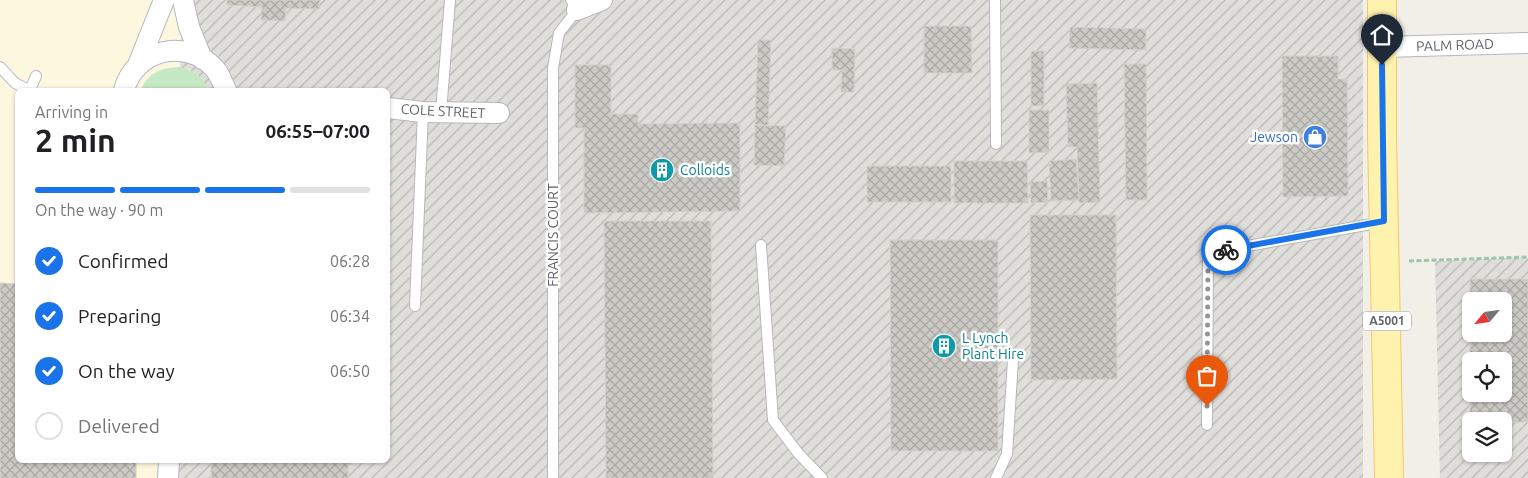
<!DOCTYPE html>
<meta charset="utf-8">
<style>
body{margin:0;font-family:Ubuntu,sans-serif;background:#f6f6f6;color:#202124;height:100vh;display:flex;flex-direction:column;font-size:19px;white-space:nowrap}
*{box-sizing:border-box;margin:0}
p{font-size:16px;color:#757577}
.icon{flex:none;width:28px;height:28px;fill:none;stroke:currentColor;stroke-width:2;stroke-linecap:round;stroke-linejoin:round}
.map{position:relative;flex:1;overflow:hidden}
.side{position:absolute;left:15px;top:88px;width:375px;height:375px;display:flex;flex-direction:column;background:#fff;border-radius:8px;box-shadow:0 1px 4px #0004}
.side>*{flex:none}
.needle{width:32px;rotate:241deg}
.buttons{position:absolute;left:1462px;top:292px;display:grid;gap:10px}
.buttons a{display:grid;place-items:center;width:50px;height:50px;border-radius:8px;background:#fff;box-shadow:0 1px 4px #0004;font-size:25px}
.pin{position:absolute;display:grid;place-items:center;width:42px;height:42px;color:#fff;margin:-51px -21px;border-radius:50% 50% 50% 0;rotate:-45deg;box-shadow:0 0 5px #0007}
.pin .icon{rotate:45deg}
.courier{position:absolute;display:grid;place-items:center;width:50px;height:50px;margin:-25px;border:4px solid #1a73e8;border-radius:50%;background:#fff;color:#222;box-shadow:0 1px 6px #0007}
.overview em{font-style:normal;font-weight:700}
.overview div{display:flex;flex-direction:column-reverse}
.overview{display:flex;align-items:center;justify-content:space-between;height:85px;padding:0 20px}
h1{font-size:32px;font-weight:700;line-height:38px}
.bar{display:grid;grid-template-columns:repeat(4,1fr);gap:8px 5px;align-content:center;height:60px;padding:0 20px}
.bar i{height:6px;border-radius:4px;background:#e0e0e0}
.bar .on{background:#1a73e8}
.bar p{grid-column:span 4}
ol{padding:0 20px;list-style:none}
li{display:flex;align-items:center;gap:15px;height:55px}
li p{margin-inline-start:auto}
li .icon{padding:5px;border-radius:50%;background:#1a73e8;color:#fff;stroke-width:4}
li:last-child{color:#757577}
li i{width:28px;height:28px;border:2px solid #e0e0e0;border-radius:50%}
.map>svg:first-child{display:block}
</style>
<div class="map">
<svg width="1528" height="478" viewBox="0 0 1528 478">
<defs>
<pattern id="industrial-furrows" width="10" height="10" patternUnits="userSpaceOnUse" patternTransform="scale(1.25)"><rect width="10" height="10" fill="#e0deda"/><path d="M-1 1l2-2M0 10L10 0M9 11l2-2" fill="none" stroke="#b9b8b5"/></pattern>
<pattern id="building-cross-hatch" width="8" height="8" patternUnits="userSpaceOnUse" patternTransform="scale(1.25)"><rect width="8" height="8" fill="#cccac5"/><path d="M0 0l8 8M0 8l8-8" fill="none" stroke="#a9a8a4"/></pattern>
</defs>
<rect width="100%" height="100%" fill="#f1efe8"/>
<!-- commercial -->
<path fill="#fef7e0" d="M 0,0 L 182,0 L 180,67 L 164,68 L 144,82 L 141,90 L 18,90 L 18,460 L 175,460 L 175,478 L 0,478 Z"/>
<!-- industrial -->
<path fill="url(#industrial-furrows)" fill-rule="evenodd" d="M 182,0 L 1363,0 L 1363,478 L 175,478 L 175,460 L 388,460 L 388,90 L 209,90 L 197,73 L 180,67 Z
M 1528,257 L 1528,478 L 1440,478 L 1435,261 ZM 1471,301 L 1504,301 L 1504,334 L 1471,334 ZM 1471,361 L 1504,361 L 1504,394 L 1471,394 ZM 1471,421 L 1504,421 L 1504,454 L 1471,454 Z"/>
<!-- grass -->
<path fill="#c5e8c5" d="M 180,67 L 197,73 L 209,90 L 141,90 C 148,72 162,68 180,67 Z"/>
<!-- building -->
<path fill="url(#building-cross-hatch)" stroke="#d6d1c6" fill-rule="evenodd" d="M 227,0 L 320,0 L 319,9 L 286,8 L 285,21 L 261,20 L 262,7 L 227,5 Z
M 924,26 L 971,26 L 972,73 L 924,73 Z
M 1070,27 L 1146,29 L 1146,50 L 1069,48 Z
M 758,40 L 771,40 L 768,126 L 755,125 Z
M 832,48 L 855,49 L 854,92 L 841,92 L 842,70 L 832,70 Z
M 1031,51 L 1044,51 L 1044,106 L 1031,106 Z
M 1282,56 L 1338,56 L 1338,79 L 1347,79 L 1348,196 L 1283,197 Z
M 1124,64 L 1146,64 L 1147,200 L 1126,200 Z
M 575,65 L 611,65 L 611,114 L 638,114 L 638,124 L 740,123 L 740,211 L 584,213 L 584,128 L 575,128 Z
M 1097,83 L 1100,202 L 1079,203 L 1077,147 L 1068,147 L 1066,84 Z
M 1029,110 L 1049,110 L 1049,152 L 1029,153 Z
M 755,125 L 786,126 L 784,166 L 754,165 Z
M 1076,159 L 1079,200 L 1051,201 L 1049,161 Z
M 954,161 L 1027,161 L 1028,203 L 954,203 Z
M 867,166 L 951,166 L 951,202 L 867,202 Z
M 1047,181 L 1048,202 L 1031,203 L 1030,182 Z
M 1030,215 L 1116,215 L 1117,379 L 1031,380 Z
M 604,221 L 711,221 L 713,478 L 606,478 Z
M 890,240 L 998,240 L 998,451 L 891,451 Z
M 1470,279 L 1528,279 L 1528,422 L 1470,422 ZM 1471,301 L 1504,301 L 1504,334 L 1471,334 ZM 1471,361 L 1504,361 L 1504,394 L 1471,394 Z
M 0,283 L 18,284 L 18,460 L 136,460 L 136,478 L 0,478 Z
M 211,460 L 348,460 L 348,478 L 211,478 Z"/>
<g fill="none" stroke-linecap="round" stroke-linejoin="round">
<!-- service casing -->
<g stroke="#b5b8bc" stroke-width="12">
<path id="service" d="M 995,0 L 996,144
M 0,67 L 15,83 L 28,90
M 30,90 L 36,76
M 441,112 L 450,0
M 761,245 L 773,420 L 798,453 L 822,478
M 415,306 L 423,112
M 1207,425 L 1208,253 L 1383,222
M 553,478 L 553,68 L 559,33 L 577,10 L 571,0
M 996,478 L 1007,454 L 1013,360"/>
</g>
<!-- minor casing -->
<g stroke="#b5b8bc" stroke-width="22">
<path id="minor" d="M 183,0 L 189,27 L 202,59
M 577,10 L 602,0
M 1383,47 L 1528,43
M 138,65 L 164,0
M 124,90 C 135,49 187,37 215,69 C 220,75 223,84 226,90
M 388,108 L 423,112 L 499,113
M 168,478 L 169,460"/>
</g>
<!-- primary casing -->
<g stroke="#f2c960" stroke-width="30">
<path id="primary" d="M 1382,0 L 1382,135 L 1389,478"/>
</g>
<!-- path -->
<path stroke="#9cc7a9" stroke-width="3" stroke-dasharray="5 2.5" stroke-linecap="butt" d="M 1409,261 L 1528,257"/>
<!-- service -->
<use href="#service" stroke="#fff" stroke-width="10"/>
<!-- minor -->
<use href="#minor" stroke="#fff" stroke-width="20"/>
<!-- primary -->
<use href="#primary" stroke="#fff2af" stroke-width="28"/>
</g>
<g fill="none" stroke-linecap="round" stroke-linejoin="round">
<!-- done -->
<path stroke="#929495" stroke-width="5" stroke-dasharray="0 9" d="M 1207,406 L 1208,253 L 1226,250"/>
<!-- route -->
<path stroke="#1a73e8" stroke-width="6" d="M 1226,250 L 1384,221 L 1382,65"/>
</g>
<!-- icons -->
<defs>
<g id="shop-disc" transform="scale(1.25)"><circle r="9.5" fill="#3f7fe0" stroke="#fff"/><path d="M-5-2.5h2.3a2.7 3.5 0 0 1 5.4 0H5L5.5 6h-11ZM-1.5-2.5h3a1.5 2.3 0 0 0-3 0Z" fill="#fff"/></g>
<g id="building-disc" transform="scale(1.25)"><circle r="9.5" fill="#0f9aa8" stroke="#fff"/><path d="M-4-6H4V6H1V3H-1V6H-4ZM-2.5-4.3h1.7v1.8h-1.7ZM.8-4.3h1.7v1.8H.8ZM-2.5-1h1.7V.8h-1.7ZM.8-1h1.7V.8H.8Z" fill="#fff"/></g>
</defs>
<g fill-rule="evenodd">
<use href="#shop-disc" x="1315" y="137"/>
<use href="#building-disc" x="662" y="170"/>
<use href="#building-disc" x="944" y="346"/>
</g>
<g text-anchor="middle" stroke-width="5" stroke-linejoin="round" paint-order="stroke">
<!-- shield labels -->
<rect fill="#fff" stroke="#8f9295" stroke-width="1" x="1363" y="311.5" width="48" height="19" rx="4"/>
<g font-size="12" font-weight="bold" fill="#5f6368">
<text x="1387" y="325">A5001</text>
</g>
<!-- street labels -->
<g font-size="14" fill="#5f6368" stroke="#fff">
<text transform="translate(1455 45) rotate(-2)" y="5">PALM ROAD</text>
<text transform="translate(443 111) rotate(3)" y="5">COLE STREET</text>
<text transform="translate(553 235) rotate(-90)" y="5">FRANCIS COURT</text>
</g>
<!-- shop labels -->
<g font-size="14" fill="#366cbe" stroke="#fff" text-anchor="end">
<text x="1298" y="142">Jewson</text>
</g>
<!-- culture labels -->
<g font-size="14" fill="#0d838f" stroke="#fff" text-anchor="start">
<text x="680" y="175">Colloids</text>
<text x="962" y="343">L Lynch<tspan x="962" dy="16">Plant Hire</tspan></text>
</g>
</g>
</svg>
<div class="buttons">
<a><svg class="needle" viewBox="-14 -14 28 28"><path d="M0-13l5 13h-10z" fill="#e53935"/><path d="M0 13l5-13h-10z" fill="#757577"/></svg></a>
<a><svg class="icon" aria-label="locate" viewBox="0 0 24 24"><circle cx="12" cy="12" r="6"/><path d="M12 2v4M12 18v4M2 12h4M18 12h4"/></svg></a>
<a><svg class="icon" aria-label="layers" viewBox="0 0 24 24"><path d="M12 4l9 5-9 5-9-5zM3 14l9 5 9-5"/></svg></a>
</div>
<div class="pin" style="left:1207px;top:406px;background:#ea580c"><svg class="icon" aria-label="bag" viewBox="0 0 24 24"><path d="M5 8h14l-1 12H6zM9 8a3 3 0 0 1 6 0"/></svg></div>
<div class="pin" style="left:1382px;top:65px;background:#1f2937"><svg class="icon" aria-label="home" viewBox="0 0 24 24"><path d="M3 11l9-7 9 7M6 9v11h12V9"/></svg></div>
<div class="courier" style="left:1226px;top:250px"><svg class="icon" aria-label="bike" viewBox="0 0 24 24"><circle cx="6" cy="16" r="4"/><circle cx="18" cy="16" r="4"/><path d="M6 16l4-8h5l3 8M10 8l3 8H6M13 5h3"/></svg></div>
<section class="side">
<div class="overview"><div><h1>2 min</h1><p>Arriving in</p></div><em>06:55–07:00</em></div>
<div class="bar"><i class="on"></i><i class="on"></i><i class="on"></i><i></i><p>On the way · 90 m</p></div>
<ol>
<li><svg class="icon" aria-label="check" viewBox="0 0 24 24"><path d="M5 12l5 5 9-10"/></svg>Confirmed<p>06:28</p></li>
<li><svg class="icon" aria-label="check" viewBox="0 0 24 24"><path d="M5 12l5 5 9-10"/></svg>Preparing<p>06:34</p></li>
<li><svg class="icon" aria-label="check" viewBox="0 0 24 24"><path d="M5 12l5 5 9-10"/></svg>On the way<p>06:50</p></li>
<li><i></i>Delivered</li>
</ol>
</section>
</div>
